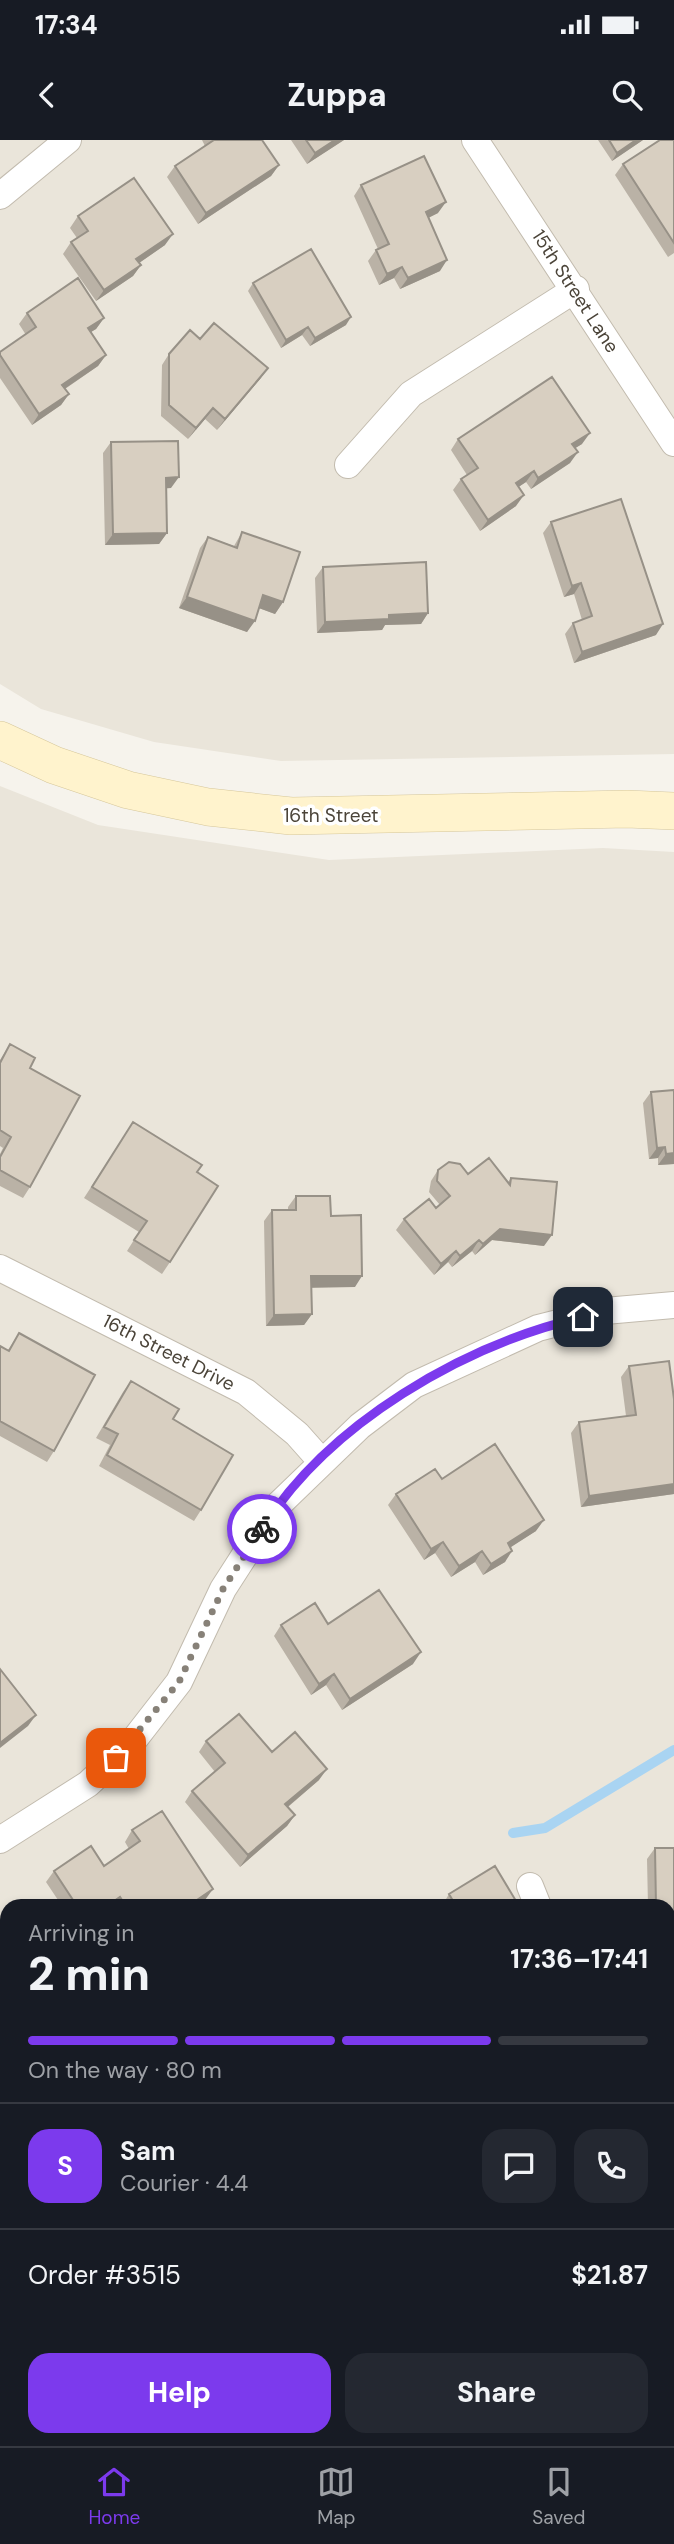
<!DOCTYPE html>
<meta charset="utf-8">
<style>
body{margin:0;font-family:"DM Sans",sans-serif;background:#242831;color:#f1f3f6;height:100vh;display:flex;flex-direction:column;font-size:26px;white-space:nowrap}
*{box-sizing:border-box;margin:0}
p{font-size:23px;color:#9ea1a6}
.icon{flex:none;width:38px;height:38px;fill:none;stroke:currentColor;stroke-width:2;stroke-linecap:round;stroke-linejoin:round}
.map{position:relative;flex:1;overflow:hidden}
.details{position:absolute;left:0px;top:1759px;width:676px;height:548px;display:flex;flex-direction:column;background:#171b24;border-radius:21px 21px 0 0;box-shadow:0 4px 10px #0003}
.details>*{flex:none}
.pin{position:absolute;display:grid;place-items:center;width:60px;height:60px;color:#fff;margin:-30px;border-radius:14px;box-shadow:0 4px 10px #0006}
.courier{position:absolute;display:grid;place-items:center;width:70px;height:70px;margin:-35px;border:5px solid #7c3aed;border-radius:50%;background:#fff;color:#222;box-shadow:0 2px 9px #0007}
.headline em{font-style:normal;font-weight:800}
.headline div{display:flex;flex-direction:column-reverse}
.headline{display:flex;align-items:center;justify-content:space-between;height:119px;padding:0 28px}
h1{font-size:46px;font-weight:800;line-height:52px}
.bar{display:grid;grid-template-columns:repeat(4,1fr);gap:10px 7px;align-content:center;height:84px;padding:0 28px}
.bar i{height:9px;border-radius:5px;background:#363941}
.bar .on{background:#7c3aed}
.bar p{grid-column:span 4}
.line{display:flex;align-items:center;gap:18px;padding:0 28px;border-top:2px solid #363941}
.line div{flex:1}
.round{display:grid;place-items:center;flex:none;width:74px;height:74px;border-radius:21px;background:#242831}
.cta{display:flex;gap:14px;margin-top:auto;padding:14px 28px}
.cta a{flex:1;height:80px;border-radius:21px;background:#7c3aed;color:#fff;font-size:28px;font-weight:800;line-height:80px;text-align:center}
.cta a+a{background:#242831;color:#f1f3f6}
.status{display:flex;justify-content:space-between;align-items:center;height:49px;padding:0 35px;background:#171b24;direction:ltr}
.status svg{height:19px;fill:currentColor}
header{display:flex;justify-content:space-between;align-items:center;height:91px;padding:0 28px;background:#171b24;font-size:32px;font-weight:800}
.menu{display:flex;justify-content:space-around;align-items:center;height:98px;border-top:2px solid #363941;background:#171b24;font-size:19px;color:#9ea1a6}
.menu a{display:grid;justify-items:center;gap:4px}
.menu .on{color:#7c3aed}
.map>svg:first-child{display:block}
</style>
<div class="status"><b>17:34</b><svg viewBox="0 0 49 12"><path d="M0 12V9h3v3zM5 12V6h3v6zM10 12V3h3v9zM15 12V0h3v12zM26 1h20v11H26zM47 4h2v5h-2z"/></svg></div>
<header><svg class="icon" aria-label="back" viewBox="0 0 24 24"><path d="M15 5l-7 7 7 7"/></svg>Zuppa<svg class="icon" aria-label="search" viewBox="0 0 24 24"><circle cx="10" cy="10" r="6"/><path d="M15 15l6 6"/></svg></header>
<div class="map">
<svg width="674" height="2306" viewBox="0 0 674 2306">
<rect width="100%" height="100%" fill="#f6f3ec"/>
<!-- residential -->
<path fill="#eae5da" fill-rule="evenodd" d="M 0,0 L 674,0 L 674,614 L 281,621 L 154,602 L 41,569 L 0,544 Z
M 0,646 L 98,685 L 329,720 L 603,708 L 674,712 L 674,2306 L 0,2306 ZM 7,1766 L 668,1766 L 668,2300 L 7,2300 Z"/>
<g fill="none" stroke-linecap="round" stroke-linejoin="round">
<!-- stream -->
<path stroke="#a9d4f2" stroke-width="10" d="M 513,1693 L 545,1688 L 674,1610"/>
<!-- street casing -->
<g stroke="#c2bbae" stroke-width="28">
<path id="street" d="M 475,0 L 674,303
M 0,56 L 68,0
M 348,325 L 411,254 L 576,149
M 0,1128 L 246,1252 L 297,1294 L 321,1321
M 0,1700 L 88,1644 L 130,1605 L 179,1542 L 223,1449 L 275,1368 L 360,1286 L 414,1245 L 538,1188 L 605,1171 L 674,1165
M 530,1746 L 538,1766
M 668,1924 L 674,1922
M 668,2055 L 674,2067"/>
</g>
<!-- secondary casing -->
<g stroke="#d6c79b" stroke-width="38">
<path id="secondary" d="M 0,600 L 54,625 L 128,650 L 208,667 L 291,676 L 627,669 L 674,671"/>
</g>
<!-- street -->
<use href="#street" stroke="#fff" stroke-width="26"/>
<!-- secondary -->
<use href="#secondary" stroke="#fff3cd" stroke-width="37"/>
</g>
<!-- wall -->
<path fill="#bab2a6" d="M 202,0 L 262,0 L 279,25 L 271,36 L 198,84 L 167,37 L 175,26 L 205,6 Z
M 291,0 L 344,0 L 307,24 Z
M 598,0 L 643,0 L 612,21 Z
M 674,0 L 674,113 L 668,117 L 615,35 L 623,24 Z
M 361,45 L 438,73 L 428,78 L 440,131 L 400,149 L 394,138 L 379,145 L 368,121 L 376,110 L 378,109 L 354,56 Z
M 78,76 L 165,105 L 139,123 L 141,125 L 133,136 L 96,161 L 63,114 L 71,102 L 77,98 L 70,88 Z
M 253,143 L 346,185 L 310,206 L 302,195 L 281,208 L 248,151 Z
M 27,173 L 104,178 L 96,189 L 90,192 L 106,215 L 98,226 L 65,249 L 69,254 L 61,265 L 32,285 L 0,238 L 0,212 L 26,195 L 19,184 Z
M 200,199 L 268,228 L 260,239 L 217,290 L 205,279 L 188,299 L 161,276 L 162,225 L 169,214 Z
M 458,299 L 582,304 L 575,308 L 570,323 L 531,349 L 526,342 L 518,347 L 516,366 L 480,391 L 453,350 L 461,339 L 467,335 L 451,310 Z
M 111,302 L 171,348 L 166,348 L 167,393 L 159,404 L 105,405 L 103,313 Z
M 551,382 L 656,495 L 574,523 L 565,494 L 573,483 L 582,480 L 574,454 L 564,457 L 543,393 Z
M 242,392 L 283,462 L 275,474 L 259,468 L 247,492 L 179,468 L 200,408 L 208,397 L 234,406 Z
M 323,427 L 428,473 L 421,484 L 385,485 L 382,490 L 317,493 L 315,438 Z
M 10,904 L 30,928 L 30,1047 L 23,1058 L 0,1046 L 0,1014 L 3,1008 L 0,1006 L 0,920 Z
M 674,950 L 674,1024 L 658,1025 L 658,1018 L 649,1019 L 643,963 L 651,952 Z
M 133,982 L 197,1032 L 170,1122 L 162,1134 L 127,1111 L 139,1092 L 84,1058 Z
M 438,1030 L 508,1042 L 511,1038 L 544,1106 L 492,1100 L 475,1115 L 472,1111 L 452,1127 L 448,1122 L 434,1135 L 396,1090 L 404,1079 L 436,1068 L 440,1065 L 429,1052 L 431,1041 Z
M 296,1056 L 331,1076 L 355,1147 L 311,1147 L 312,1174 L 304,1185 L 266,1186 L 264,1081 L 272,1070 L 288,1070 L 288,1067 Z
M 19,1193 L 54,1311 L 47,1322 L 0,1296 L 0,1206 L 8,1210 Z
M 629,1226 L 674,1259 L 674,1354 L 581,1367 L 571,1293 L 579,1282 L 626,1276 L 621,1237 Z
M 131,1241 L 173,1279 L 201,1370 L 194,1381 L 99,1326 L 110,1305 L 96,1298 L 123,1252 Z
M 442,1339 L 536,1391 L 510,1407 L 505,1422 L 483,1435 L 475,1422 L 451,1437 L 435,1413 L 424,1420 L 388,1365 L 396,1354 Z
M 328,1484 L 413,1524 L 342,1570 L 326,1545 L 311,1555 L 274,1496 L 281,1485 Z
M 206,1601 L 272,1612 L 319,1640 L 288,1667 L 295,1675 L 287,1686 L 240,1727 L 185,1662 L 192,1651 L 215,1632 L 199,1612 Z
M 132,1690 L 205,1760 L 197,1766 L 62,1766 L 46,1742 L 54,1731 L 104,1726 L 129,1709 L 125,1702 Z
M 655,1708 L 674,1708 L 674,1789 L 668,1789 L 668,1766 L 648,1766 L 647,1719 Z
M 449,1754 L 519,1766 L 442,1766 Z
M 87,2300 L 131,2300 L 119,2306 L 91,2306 Z
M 253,2300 L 352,2300 L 350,2306 L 257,2306 Z
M 572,2300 L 668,2300 L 674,2306 L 572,2306 L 570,2302 Z"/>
<!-- shaded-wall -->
<path fill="#979187" d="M 335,0 L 344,0 L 307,24 L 315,13 Z
M 636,0 L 643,0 L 612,21 L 617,13 Z
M 279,25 L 271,36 L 198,84 L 206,73 Z
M 446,62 L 438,73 L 418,83 L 426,72 Z
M 173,94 L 165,105 L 129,130 L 136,119 Z
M 447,120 L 440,131 L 400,149 L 408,138 Z
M 141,125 L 133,136 L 96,161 L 104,150 Z
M 402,127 L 394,138 L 379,145 L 387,134 Z
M 351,177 L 346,185 L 310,206 L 315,198 Z
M 104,178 L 96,189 L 80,199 L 88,188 Z
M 308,187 L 302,195 L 281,208 L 286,200 Z
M 106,215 L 98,226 L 54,256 L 62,245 Z
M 268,228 L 260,239 L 217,290 L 225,279 Z
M 69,254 L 61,265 L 32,285 L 39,274 Z
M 213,268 L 205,279 L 188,299 L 196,288 Z
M 590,293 L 582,304 L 564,315 L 572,304 Z
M 578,312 L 570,323 L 531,349 L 538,338 Z
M 534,331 L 526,342 L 508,354 L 516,343 Z
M 179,337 L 171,348 L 158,349 L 166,338 Z
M 524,355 L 516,366 L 480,391 L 488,380 Z
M 167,393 L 159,404 L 105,405 L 113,394 Z
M 581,443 L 574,454 L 564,457 L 572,446 Z
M 263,455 L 283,462 L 275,474 L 256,467 Z
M 187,457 L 255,481 L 247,492 L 179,468 Z
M 428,473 L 421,484 L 385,485 L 382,490 L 317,493 L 325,482 L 389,475 Z
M 663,484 L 656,495 L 574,523 L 582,512 Z
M 665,1007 L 658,1018 L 649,1019 L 657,1008 Z
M 674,1013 L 674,1024 L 658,1025 L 666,1014 Z
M 500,1089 L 552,1095 L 544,1106 L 492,1100 L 475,1115 L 483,1104 Z
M 479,1100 L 472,1111 L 452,1127 L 460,1116 Z
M 456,1111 L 448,1122 L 434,1135 L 441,1124 Z
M 311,1136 L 362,1136 L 355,1147 L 303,1148 Z
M 312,1174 L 304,1185 L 266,1186 L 274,1175 Z
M 674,1344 L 674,1354 L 581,1367 L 589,1356 Z
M 544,1380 L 536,1391 L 500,1414 L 508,1403 Z
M 443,1402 L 435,1413 L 424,1420 L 431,1409 Z
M 482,1411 L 475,1422 L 451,1437 L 459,1426 Z
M 512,1411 L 505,1422 L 483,1435 L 491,1424 Z
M 421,1512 L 413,1524 L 342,1570 L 350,1559 Z
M 334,1534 L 326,1545 L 311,1555 L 319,1544 Z
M 36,1575 L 28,1586 L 0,1608 L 0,1603 Z
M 327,1629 L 319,1640 L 278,1675 L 285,1664 Z
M 295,1675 L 287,1686 L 240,1727 L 248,1715 Z
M 213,1749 L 205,1760 L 197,1766 L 188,1766 Z
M 120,1757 L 114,1766 L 107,1766 Z
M 668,1778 L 674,1778 L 674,1789 L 668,1789 Z
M 7,1864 L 7,1870 L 0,1874 L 0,1868 Z
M 119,2300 L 131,2300 L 119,2306 L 108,2306 Z"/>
<!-- building -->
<path fill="#d8cfc1" stroke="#979187" stroke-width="2" d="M 214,0 L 262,0 L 279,25 L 206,73 L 175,26 Z
M 306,0 L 335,0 L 315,13 Z
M 609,0 L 636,0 L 617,13 Z
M 660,0 L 674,0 L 674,103 L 623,24 Z
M 424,16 L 446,62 L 426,72 L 447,120 L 408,138 L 402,127 L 387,134 L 376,110 L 389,104 L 361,45 Z
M 134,38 L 173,94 L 136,119 L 141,125 L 104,150 L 71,102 L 88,91 L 78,76 Z
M 311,109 L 351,177 L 315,198 L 308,187 L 286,200 L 253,143 Z
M 78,138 L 104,178 L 88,188 L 106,215 L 62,245 L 69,254 L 39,274 L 0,215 L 0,212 L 36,187 L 27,173 Z
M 214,183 L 268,228 L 225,279 L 213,268 L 196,288 L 169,265 L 169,214 L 190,190 L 200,199 Z
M 552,237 L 590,293 L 572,304 L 578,312 L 538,338 L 534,331 L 516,343 L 524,355 L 488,380 L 461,339 L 478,328 L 458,299 Z
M 178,301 L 179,337 L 166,338 L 167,393 L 113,394 L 111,302 Z
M 621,359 L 663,484 L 582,512 L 573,483 L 592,476 L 581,443 L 572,446 L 551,382 Z
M 242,392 L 300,412 L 283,462 L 263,455 L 255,481 L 187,457 L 208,397 L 237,408 Z
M 426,422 L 428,473 L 389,475 L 389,479 L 325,482 L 323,427 Z
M 10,904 L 35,918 L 30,928 L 80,956 L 30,1047 L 0,1030 L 0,1017 L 11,997 L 0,990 L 0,923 Z
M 674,950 L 674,1013 L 666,1014 L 665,1007 L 657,1008 L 651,952 Z
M 133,982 L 202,1025 L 197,1032 L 218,1046 L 170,1122 L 134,1100 L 147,1081 L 92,1047 Z
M 489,1018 L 510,1045 L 511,1038 L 557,1042 L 552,1095 L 500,1089 L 483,1104 L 479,1100 L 460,1116 L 456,1111 L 441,1124 L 404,1079 L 429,1059 L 436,1068 L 450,1056 L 437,1041 L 438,1030 L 449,1022 L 460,1024 L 468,1034 Z
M 296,1056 L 330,1056 L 331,1076 L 361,1075 L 362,1136 L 311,1136 L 312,1174 L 274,1175 L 272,1070 L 296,1070 Z
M 19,1193 L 95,1235 L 54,1311 L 0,1281 L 0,1206 L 9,1211 Z
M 669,1221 L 674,1259 L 674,1344 L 589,1356 L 579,1282 L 636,1275 L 629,1226 Z
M 131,1241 L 179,1269 L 173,1279 L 233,1315 L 201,1370 L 107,1315 L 118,1294 L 104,1287 Z
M 495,1304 L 544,1380 L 508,1403 L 512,1411 L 491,1424 L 482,1411 L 459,1426 L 443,1402 L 431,1409 L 396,1354 L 435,1329 L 442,1339 Z
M 379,1450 L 421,1512 L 350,1559 L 334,1534 L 319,1544 L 281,1485 L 315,1463 L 328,1484 Z
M 0,1529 L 36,1575 L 0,1603 Z
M 239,1574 L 272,1612 L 295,1592 L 327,1629 L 285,1664 L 295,1675 L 248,1715 L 192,1651 L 225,1623 L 206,1601 Z
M 162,1671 L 213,1749 L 188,1766 L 126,1766 L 120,1757 L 107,1766 L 77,1766 L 54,1731 L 91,1706 L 104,1726 L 140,1701 L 132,1690 Z
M 655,1708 L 674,1708 L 674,1778 L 668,1778 L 668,1766 L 656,1766 Z
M 495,1726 L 519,1766 L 456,1766 L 449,1754 Z
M 0,1804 L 7,1815 L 7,1864 L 0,1868 Z
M 674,2247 L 674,2306 L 587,2306 L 583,2300 L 668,2300 L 668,2251 Z
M 102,2300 L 119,2300 L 108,2306 L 105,2306 Z
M 268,2300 L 352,2300 L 354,2301 L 346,2306 L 271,2306 Z"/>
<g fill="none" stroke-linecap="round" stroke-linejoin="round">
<!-- done -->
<path stroke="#878178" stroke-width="7" stroke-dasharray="0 12.6" d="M 116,1618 L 179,1542 L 223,1449 L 262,1389"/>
<!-- route -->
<path stroke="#7c3aed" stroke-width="9" d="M 262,1389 C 329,1283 463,1205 583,1177"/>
</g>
<g text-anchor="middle" stroke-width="7" stroke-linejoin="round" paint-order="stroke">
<!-- street labels -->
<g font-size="19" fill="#4b4439" stroke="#fff">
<text transform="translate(576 151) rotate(57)" y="7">15th Street Lane</text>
<text x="331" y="682">16th Street</text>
<text transform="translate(169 1212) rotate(27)" y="7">16th Street Drive</text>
</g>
</g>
</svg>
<div class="pin" style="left:116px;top:1618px;background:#ea580c"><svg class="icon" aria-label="bag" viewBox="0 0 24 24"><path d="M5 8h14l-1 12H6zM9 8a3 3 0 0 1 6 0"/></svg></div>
<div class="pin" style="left:583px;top:1177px;background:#1f2937"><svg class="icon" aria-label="home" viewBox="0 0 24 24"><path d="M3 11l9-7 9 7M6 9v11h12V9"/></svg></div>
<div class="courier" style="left:262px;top:1389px"><svg class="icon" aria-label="bike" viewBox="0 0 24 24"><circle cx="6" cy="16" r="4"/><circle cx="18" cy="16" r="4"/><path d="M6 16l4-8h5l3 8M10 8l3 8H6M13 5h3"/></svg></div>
<section class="details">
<div class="headline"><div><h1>2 min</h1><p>Arriving in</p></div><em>17:36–17:41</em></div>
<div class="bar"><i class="on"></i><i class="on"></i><i class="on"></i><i></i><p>On the way · 80 m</p></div>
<div class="line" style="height:126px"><b class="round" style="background:#7c3aed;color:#fff">S</b><div><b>Sam</b><p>Courier · 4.4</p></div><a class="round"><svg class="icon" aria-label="chat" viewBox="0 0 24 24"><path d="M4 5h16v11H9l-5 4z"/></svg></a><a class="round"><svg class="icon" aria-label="phone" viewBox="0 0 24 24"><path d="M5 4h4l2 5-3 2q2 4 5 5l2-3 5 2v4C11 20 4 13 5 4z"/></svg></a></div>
<div class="line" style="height:91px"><div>Order #3515</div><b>$21.87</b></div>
<div class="cta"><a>Help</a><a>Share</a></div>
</section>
</div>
<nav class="menu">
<a class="on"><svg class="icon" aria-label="home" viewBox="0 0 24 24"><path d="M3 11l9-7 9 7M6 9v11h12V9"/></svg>Home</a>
<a><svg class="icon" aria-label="map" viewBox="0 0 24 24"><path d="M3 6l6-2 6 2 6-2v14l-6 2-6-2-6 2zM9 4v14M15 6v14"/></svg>Map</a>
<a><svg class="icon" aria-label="saved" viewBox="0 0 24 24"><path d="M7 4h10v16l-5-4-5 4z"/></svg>Saved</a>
</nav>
